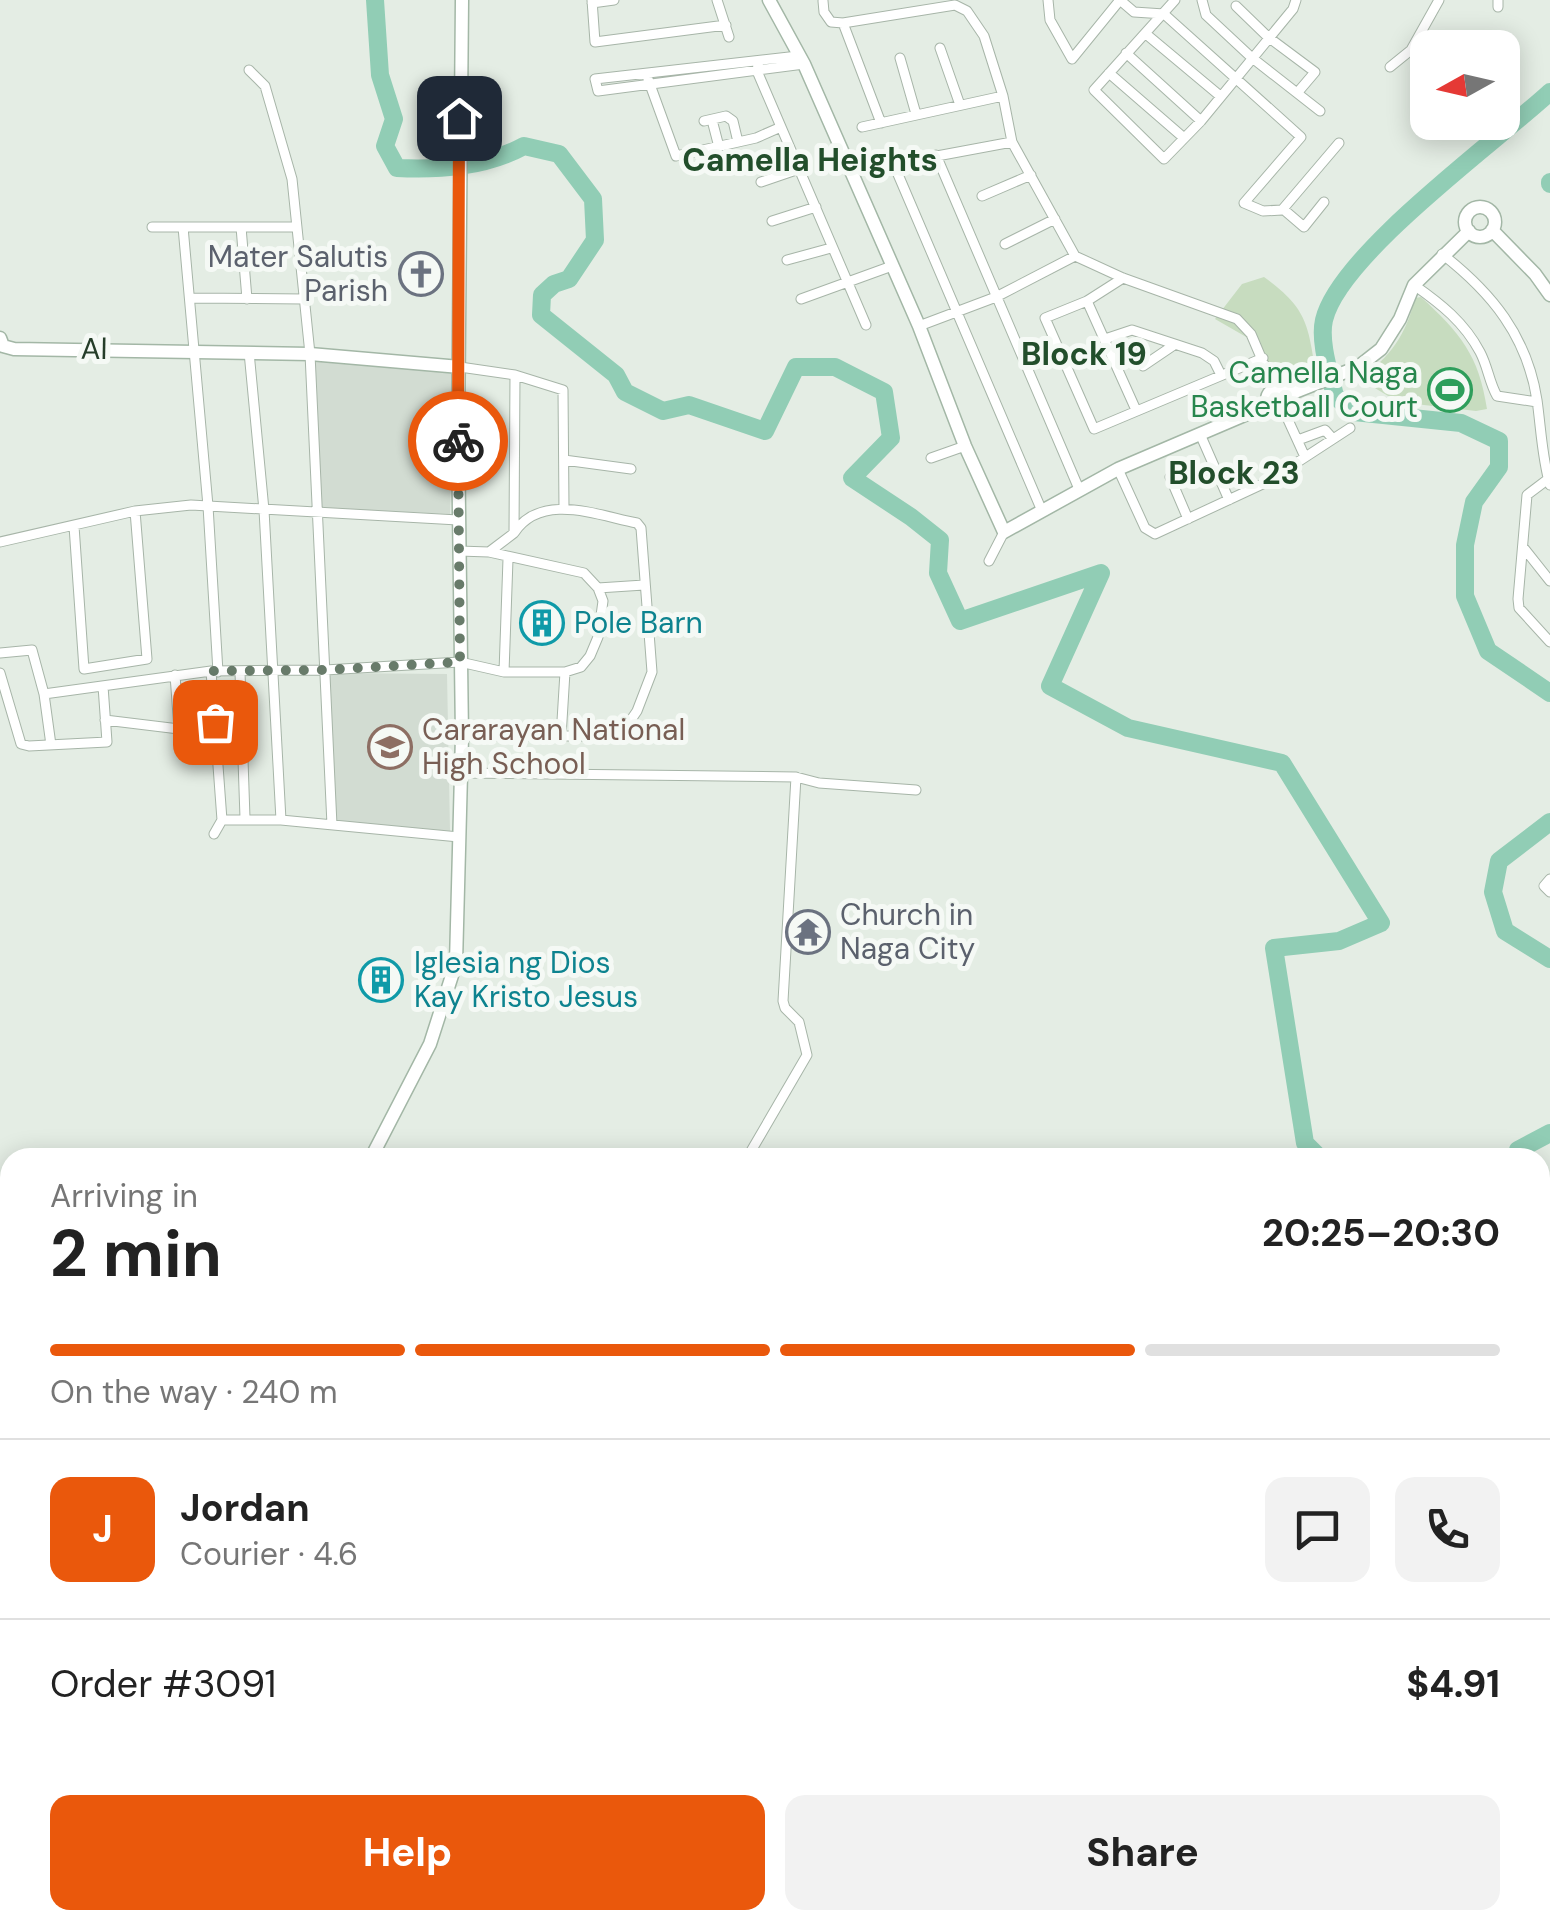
<!DOCTYPE html>
<meta charset="utf-8">
<style>
body{margin:0;font-family:"DM Sans",sans-serif;background:#f2f2f2;color:#222;height:100vh;display:flex;flex-direction:column;font-size:38px;white-space:nowrap}
*{box-sizing:border-box;margin:0}
p{font-size:32px;color:#767676}
.icon{flex:none;width:55px;height:55px;fill:none;stroke:currentColor;stroke-width:2;stroke-linecap:round;stroke-linejoin:round}
.map{position:relative;flex:1;overflow:hidden}
.drawer{position:absolute;left:0px;top:1148px;width:1550px;height:782px;display:flex;flex-direction:column;background:#fff;border-radius:30px 30px 0 0;box-shadow:0 5px 25px #0003}
.drawer>*{flex:none}
.needle{width:65px;rotate:262deg}
.tools{position:absolute;left:1410px;top:30px;display:grid;gap:20px}
.tools a{display:grid;place-items:center;width:110px;height:110px;border-radius:20px;background:#fff;box-shadow:0 5px 25px #0003;font-size:50px}
.pin{position:absolute;display:grid;place-items:center;width:85px;height:85px;color:#fff;margin:-42px;border-radius:20px;box-shadow:0 5px 15px #0006}
.courier{position:absolute;display:grid;place-items:center;width:100px;height:100px;margin:-50px;border:8px solid #ea580c;border-radius:50%;background:#fff;color:#222;box-shadow:0 2px 12px #0007}
.overview em{font-style:normal;font-weight:700}
.overview div{display:flex;flex-direction:column-reverse}
.overview{display:flex;align-items:center;justify-content:space-between;height:170px;padding:0 50px}
h1{font-size:65px;font-weight:700;line-height:75px}
.bar{display:grid;grid-template-columns:repeat(4,1fr);gap:15px 10px;align-content:center;height:120px;padding:0 50px}
.bar i{height:12px;border-radius:8px;background:#e0e0e0}
.bar .current{background:#ea580c}
.bar p{grid-column:span 4}
.line{display:flex;align-items:center;gap:25px;padding:0 50px;border-top:2px solid #e0e0e0}
.line div{flex:1}
.round{display:grid;place-items:center;flex:none;width:105px;height:105px;border-radius:20px;background:#f2f2f2}
.cta{display:flex;gap:20px;margin-top:auto;padding:20px 50px}
.cta a{flex:1;height:115px;border-radius:20px;background:#ea580c;color:#fff;font-size:40px;font-weight:700;line-height:115px;text-align:center}
.cta a+a{background:#f2f2f2;color:#222}
.map>svg:first-child{display:block}
</style>
<div class="map">
<svg width="1550" height="1928" viewBox="0 0 1550 1928">
<rect width="100%" height="100%" fill="#e4ede4"/>
<!-- built -->
<path fill="#d2dcd2" d="M 315,359 L 454,371 L 450,514 L 322,508 Z
M 329,673 L 447,674 L 450,831 L 334,821 Z"/>
<!-- green -->
<path fill="#c7dcbf" d="M 1264,277 C 1310,310 1308,327 1317,380 L 1290,388 L 1278,384 L 1264,373 L 1248,338 L 1215,319 L 1242,284 Z
M 1421,297 C 1460,333 1479,355 1487,409 L 1476,411 L 1398,402 L 1360,379 C 1391,356 1406,335 1415,298 Z"/>
<g fill="none" stroke-linecap="round" stroke-linejoin="round">
<!-- river -->
<path stroke="#91cdb5" stroke-width="18" d="M 375,0 L 380,75 L 394,119 L 385,146 L 397,168 C 440,170 485,167 524,146 L 559,154 L 593,199 L 595,240 L 569,279 L 554,284 L 542,295 L 541,315 L 616,375 L 625,392 L 663,411 L 689,405 L 765,431 L 796,367 L 835,367 L 884,392 L 891,438 L 852,478 L 911,517 L 940,540 L 938,573 L 960,621 L 1101,573 L 1050,686 L 1128,728 L 1282,763 L 1381,923 L 1339,941 L 1274,948 L 1305,1143 L 1320,1158
M 1550,92 C 1497,141 1339,255 1324,320 C 1319,342 1330,374 1335,396 L 1354,412 L 1461,423 L 1499,441 L 1499,467 L 1474,502 L 1465,545 L 1465,596 L 1488,651 L 1550,693
M 1550,182 L 1550,184
M 1550,822 L 1499,861 L 1493,892 L 1505,931 L 1550,959
M 1517,1158 L 1518,1150 L 1550,1133
M 1282,1920 L 1286,1928"/>
<!-- street casing -->
<g stroke="#a7b5a8" stroke-width="11">
<path id="street" d="M 592,0 L 595,42 L 726,25
M 717,0 L 729,37
M 1048,0 L 1050,20 L 1072,59 L 1120,0
M 1120,0 L 1134,12 L 1164,14 L 1301,137 L 1244,203 L 1263,211 L 1282,210 L 1339,143
M 1175,0 L 1094,90 L 1164,159 L 1201,121 L 1293,9 L 1296,0
M 1202,0 L 1206,15 L 1251,57 L 1320,111
M 1498,0 L 1498,7
M 823,1 L 824,12 L 831,22 L 843,23 L 881,123
M 592,3 L 614,0
M 1236,6 L 1268,37 L 1315,72 L 1298,92
M 843,23 L 955,5 L 967,11 L 984,36 L 1003,96 L 1012,142 L 1075,256 L 1123,278 L 1237,319 L 1251,334 L 1274,388
M 1146,34 L 1219,95
M 940,48 L 960,105
M 1126,53 L 1201,121
M 798,56 L 595,79 L 598,91 L 804,64
M 900,58 L 916,114
M 758,65 L 757,71 L 866,325
M 1390,67 L 1411,50 L 1439,0
M 249,70 L 265,86 L 292,179 L 310,354 L 332,825
M 1109,73 L 1184,138
M 648,79 L 676,156 L 756,138 L 781,127
M 712,120 L 719,147
M 704,121 L 726,116 L 733,121 L 738,142
M 862,127 L 1003,96
M 936,155 L 1079,489
M 894,165 L 1042,511
M 851,172 L 1012,142
M 761,182 L 799,169
M 982,196 L 1031,175
M 1283,209 L 1304,227 L 1324,202
M 772,221 L 816,207
M 152,227 L 295,227
M 183,227 L 208,506 L 218,672
M 241,227 L 247,299
M 1005,244 L 1055,219
M 1442,254 C 1492,293 1527,336 1537,400 C 1541,428 1542,458 1550,485
M 787,260 L 831,248
M 1123,278 L 1087,301 L 1045,318 L 1094,429 L 1263,358
M 1414,285 C 1441,304 1464,322 1480,352 C 1488,367 1489,382 1497,396 L 1537,402
M 190,298 L 304,299
M 801,299 L 892,266
M 1087,301 L 1136,410
M 919,326 L 996,297 L 1075,256
M 1105,339 L 1132,330 L 1202,353 L 1214,361 L 1221,375
M 249,352 L 264,510 L 281,820
M 1143,366 L 1174,345
M 460,367 L 515,375 L 563,390 L 564,509
M 1284,411 L 1305,457
M 1200,434 L 1229,500
M 1298,440 L 1325,430 L 1333,439
M 931,458 L 965,446
M 564,460 L 631,469
M 1118,469 L 1145,528 L 1155,534 L 1267,482 L 1350,428
M 1170,477 L 1188,519
M 1548,479 L 1527,495 L 1518,599 L 1519,608 L 1550,642
M 74,526 L 84,669 L 147,659 L 135,511
M 0,542 L 135,511 L 191,505 L 458,520
M 1523,547 L 1550,581
M 489,552 L 514,533 L 515,375
M 989,561 L 1004,532
M 598,588 L 644,585
M 0,653 L 32,650 L 44,694 L 51,745
M 211,671 L 222,820 L 214,834
M 240,672 L 245,818
M 504,672 L 508,559
M 0,673 L 21,744 L 29,746 L 107,742 L 103,686
M 44,694 L 211,671 L 325,670 L 460,662 L 504,672 L 565,672 L 581,667 L 590,656 L 598,637 L 603,601 L 598,588 L 584,573 L 489,552 L 459,551
M 105,720 L 179,729 L 175,675
M 462,736 L 620,736 L 637,711 L 652,672 L 641,528 L 637,523 C 596,515 541,492 514,533
M 561,737 L 565,672
M 461,773 L 796,777 L 819,783 L 916,790
M 222,820 L 281,820 L 459,837
M 1550,879 L 1544,886 L 1550,892
M 747,1158 L 807,1055 L 799,1022 L 785,1008 L 783,1001 L 796,777
M 0,1259 L 10,1268
M 1540,1282 L 1550,1260
M 1540,1385 L 1550,1366
M 1540,1429 L 1550,1426
M 1540,1468 L 1550,1465
M 1540,1561 L 1550,1559
M 1540,1611 L 1550,1608
M 1540,1664 L 1550,1661
M 0,1693 L 10,1691
M 1540,1698 L 1545,1715
M 1540,1768 L 1550,1765
M 1540,1829 L 1550,1832
M 1540,1894 L 1550,1895
M 102,1920 L 102,1928
M 136,1920 L 137,1928
M 237,1920 L 237,1928
M 1400,1920 L 1404,1928
M 66,1928 L 67,1920
M 170,1928 L 170,1920
M 1538,1928 L 1550,1910"/>
</g>
<!-- secondary casing -->
<g stroke="#a3b7a6" stroke-width="15">
<path id="secondary" d="M 769,0 L 804,64 L 919,326 L 965,446 L 1004,532 L 1118,469 L 1268,405
M1465 222a15 15 0 1 1 30 0a15 15 0 1 1-30 0Z
M 1492,230 L 1535,274 L 1550,295
M 0,338 L 3,346 L 14,349 L 310,354 L 460,367
M1267 400a12 12 0 1 1 24 0a12 12 0 1 1-24 0Z
M 1290,394 L 1358,367 L 1381,349 L 1400,319 L 1414,285 L 1469,231
M 371,1158 L 430,1044 L 456,963 L 462,736 L 458,437 L 462,0
M 1540,1509 L 1550,1505
M 280,1928 L 280,1920"/>
</g>
<!-- street -->
<use href="#street" stroke="#fff" stroke-width="9"/>
<!-- secondary -->
<use href="#secondary" stroke="#fff" stroke-width="12"/>
</g>
<g fill="none" stroke-linecap="round" stroke-linejoin="round">
<!-- done -->
<path stroke="#687b6a" stroke-width="10" stroke-dasharray="0 18" d="M 215,722 L 211,671 L 325,670 L 460,662 L 458,441"/>
<!-- route -->
<path stroke="#ea580c" stroke-width="12" d="M 458,441 L 459,118"/>
</g>
<!-- icons -->
<defs>
<g id="church-ring" transform="scale(2.25)"><circle r="9.5" fill="#f5f9f5" stroke="#6b7280" stroke-width="1.5"/><path d="M-1.2-6h2.4v3.5h3.3v2.4h-3.3V6h-2.4V-.1h-3.3v-2.4h3.3Z" fill="#6b7280"/></g>
<g id="stadium-ring" transform="scale(2.25)"><circle r="9.5" fill="#f5f9f5" stroke="#2e9e5b" stroke-width="1.5"/><path d="M0-5a6.5 5 0 1 0 0 10a6.5 5 0 1 0 0-10ZM-3.5-1.8h7v3.6h-7Z" fill="#2e9e5b"/></g>
<g id="building-ring" transform="scale(2.25)"><circle r="9.5" fill="#f5f9f5" stroke="#0f9aa8" stroke-width="1.5"/><path d="M-4-6H4V6H1V3H-1V6H-4ZM-2.5-4.3h1.7v1.8h-1.7ZM.8-4.3h1.7v1.8H.8ZM-2.5-1h1.7V.8h-1.7ZM.8-1h1.7V.8H.8Z" fill="#0f9aa8"/></g>
<g id="school-ring" transform="scale(2.25)"><circle r="9.5" fill="#f5f9f5" stroke="#8d6e63" stroke-width="1.5"/><path d="M0-5L7-2L0 1L-7-2ZM-4 1L0 2.5L4 1V4Q0 6-4 4Z" fill="#8d6e63"/></g>
<g id="temple-ring" transform="scale(2.25)"><circle r="9.5" fill="#f5f9f5" stroke="#6b7280" stroke-width="1.5"/><path d="M0-6L5-2H3V0L6.5 2.5H4V6H1.5V3h-3V6H-4V2.5H-6.5L-3 0V-2H-5Z" fill="#6b7280"/></g>
</defs>
<g fill-rule="evenodd">
<use href="#church-ring" x="421" y="274"/>
<use href="#stadium-ring" x="1450" y="390"/>
<use href="#building-ring" x="542" y="623"/>
<use href="#school-ring" x="390" y="747"/>
<use href="#temple-ring" x="808" y="932"/>
<use href="#building-ring" x="381" y="980"/>
</g>
<g text-anchor="middle" stroke-width="10" stroke-linejoin="round" paint-order="stroke">
<!-- worship labels -->
<g font-size="30" fill="#5b616d" stroke="#f5f9f5" text-anchor="end">
<text x="388" y="267">Mater Salutis<tspan x="388" dy="34">Parish</tspan></text>
<text x="840" y="925" text-anchor="start">Church in<tspan x="840" dy="34">Naga City</tspan></text>
</g>
<!-- street labels -->
<g font-size="30" fill="#253d29" stroke="#f5f9f5">
<text transform="translate(94 349) rotate(1)" y="10">Al</text>
</g>
<!-- leisure labels -->
<g font-size="30" fill="#27864d" stroke="#f5f9f5" text-anchor="end">
<text x="1418" y="383">Camella Naga<tspan x="1418" dy="34">Basketball Court</tspan></text>
</g>
<!-- culture labels -->
<g font-size="30" fill="#0d838f" stroke="#f5f9f5" text-anchor="start">
<text x="574" y="633">Pole Barn</text>
<text x="414" y="973">Iglesia ng Dios<tspan x="414" dy="34">Kay Kristo Jesus</tspan></text>
</g>
<!-- education labels -->
<g font-size="30" fill="#785e54" stroke="#f5f9f5" text-anchor="start">
<text x="422" y="740">Cararayan National<tspan x="422" dy="34">High School</tspan></text>
</g>
<!-- neighbourhood labels -->
<g font-size="32" font-weight="bold" fill="#224e2b" stroke="#f5f9f5">
<text x="810" y="171">Camella Heights</text>
<text x="1084" y="365">Block 19</text>
<text x="1234" y="484">Block 23</text>
</g>
</g>
</svg>
<div class="tools">
<a><svg class="needle" viewBox="-14 -14 28 28"><path d="M0-13l5 13h-10z" fill="#e53935"/><path d="M0 13l5-13h-10z" fill="#767676"/></svg></a>
</div>
<div class="pin" style="left:215px;top:722px;background:#ea580c"><svg class="icon" aria-label="bag" viewBox="0 0 24 24"><path d="M5 8h14l-1 12H6zM9 8a3 3 0 0 1 6 0"/></svg></div>
<div class="pin" style="left:459px;top:118px;background:#1f2937"><svg class="icon" aria-label="home" viewBox="0 0 24 24"><path d="M3 11l9-7 9 7M6 9v11h12V9"/></svg></div>
<div class="courier" style="left:458px;top:441px"><svg class="icon" aria-label="bike" viewBox="0 0 24 24"><circle cx="6" cy="16" r="4"/><circle cx="18" cy="16" r="4"/><path d="M6 16l4-8h5l3 8M10 8l3 8H6M13 5h3"/></svg></div>
<section class="drawer">
<div class="overview"><div><h1>2 min</h1><p>Arriving in</p></div><em>20:25–20:30</em></div>
<div class="bar"><i class="current"></i><i class="current"></i><i class="current"></i><i></i><p>On the way · 240 m</p></div>
<div class="line" style="height:180px"><b class="round" style="background:#ea580c;color:#fff">J</b><div><b>Jordan</b><p>Courier · 4.6</p></div><a class="round"><svg class="icon" aria-label="chat" viewBox="0 0 24 24"><path d="M4 5h16v11H9l-5 4z"/></svg></a><a class="round"><svg class="icon" aria-label="phone" viewBox="0 0 24 24"><path d="M5 4h4l2 5-3 2q2 4 5 5l2-3 5 2v4C11 20 4 13 5 4z"/></svg></a></div>
<div class="line" style="height:130px"><div>Order #3091</div><b>$4.91</b></div>
<div class="cta"><a>Help</a><a>Share</a></div>
</section>
</div>
